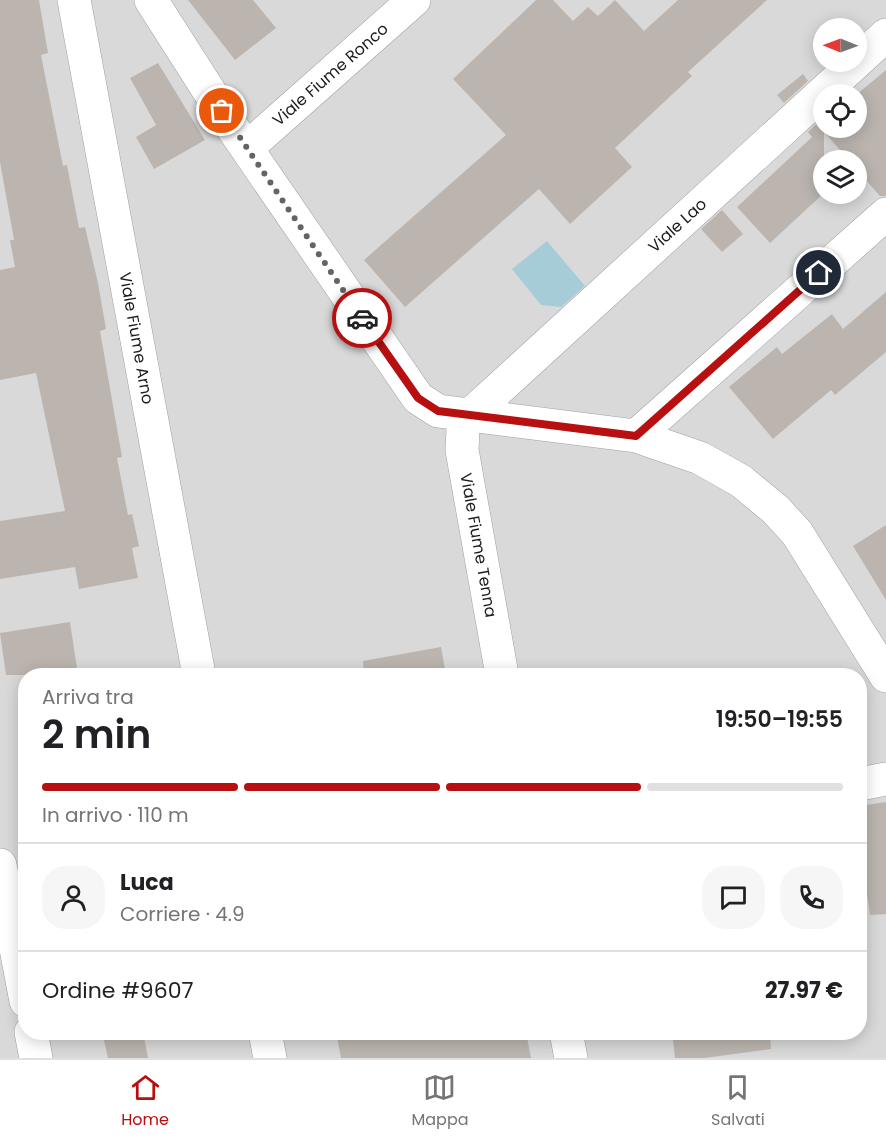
<!DOCTYPE html>
<html lang="it">
<meta charset="utf-8">
<style>
body{margin:0;font-family:Poppins,sans-serif;background:#f6f6f6;color:#202124;height:100vh;display:flex;flex-direction:column;font-size:22px;white-space:nowrap}
*{box-sizing:border-box;margin:0}
p{font-size:20px;color:#757577}
.icon{flex:none;width:33px;height:33px;fill:none;stroke:currentColor;stroke-width:2;stroke-linecap:round;stroke-linejoin:round}
.map{position:relative;flex:1;overflow:hidden}
.details{position:absolute;left:18px;top:668px;width:849px;height:372px;display:flex;flex-direction:column;background:#fff;border-radius:24px;box-shadow:0 3px 15px #0003}
.details>*{flex:none}
.needle{width:39px;rotate:271deg}
.buttons{position:absolute;left:813px;top:18px;display:grid;gap:12px}
.buttons a{display:grid;place-items:center;width:54px;height:54px;border-radius:50%;background:#fff;box-shadow:0 3px 15px #0003;font-size:30px}
.pin{position:absolute;display:grid;place-items:center;width:51px;height:51px;color:#fff;margin:-26px;border:3px solid #fff;border-radius:50%;box-shadow:0 2px 6px #0007}
.courier{position:absolute;display:grid;place-items:center;width:60px;height:60px;margin:-30px;border:4px solid #b81011;border-radius:50%;background:#fff;color:#222;box-shadow:0 2px 8px #0007}
.headline em{font-style:normal;font-weight:600}
.headline div{display:flex;flex-direction:column-reverse}
.headline{display:flex;align-items:center;justify-content:space-between;height:102px;padding:0 24px}
h1{font-size:39px;font-weight:600;line-height:45px}
.bar{display:grid;grid-template-columns:repeat(4,1fr);gap:9px 6px;align-content:center;height:72px;padding:0 24px}
.bar i{height:8px;border-radius:4px;background:#e0e0e0}
.bar .active{background:#b81011}
.bar p{grid-column:span 4}
.line{display:flex;align-items:center;gap:15px;padding:0 24px;border-top:2px solid #e0e0e0}
.line div{flex:1}
.round{display:grid;place-items:center;flex:none;width:63px;height:63px;border-radius:24px;background:#f6f6f6}
.tabs{display:flex;justify-content:space-around;align-items:center;height:84px;border-top:2px solid #e0e0e0;background:#fff;font-size:16px;color:#757577}
.tabs a{display:grid;justify-items:center;gap:3px}
.tabs .active{color:#b81011}
.map>svg:first-child{display:block}
</style>
<div class="map">
<svg width="886" height="1058" viewBox="0 0 886 1058">
<rect width="100%" height="100%" fill="#ece9e2"/>
<!-- residential -->
<path fill="#dad9d9" fill-rule="evenodd" d="M 0,0 L 886,0 L 886,1058 L 0,1058 ZM 824,28 L 856,28 L 856,62 L 824,62 ZM 824,94 L 856,94 L 856,128 L 824,128 ZM 824,160 L 856,160 L 856,194 L 824,194 ZM 26,675 L 860,675 L 860,1032 L 26,1032 Z"/>
<!-- water -->
<path fill="#a6ccd7" d="M 547,241 L 585,286 L 561,307 L 541,305 L 512,269 Z"/>
<!-- building -->
<path fill="#bcb5af" d="M 0,0 L 39,0 L 48,53 L 41,55 L 63,166 L 67,165 L 79,228 L 85,227 L 98,283 L 106,329 L 100,331 L 122,457 L 117,458 L 128,515 L 132,514 L 139,546 L 132,548 L 138,578 L 79,589 L 75,567 L 0,579 L 0,521 L 65,511 L 36,373 L 0,380 L 0,270 L 15,267 L 10,240 L 14,240 L 0,162 Z
M 188,0 L 253,0 L 276,28 L 235,60 Z
M 536,0 L 553,0 L 573,21 L 588,7 L 598,16 L 615,0 L 644,31 L 678,0 L 767,0 L 688,72 L 692,76 L 615,148 L 632,167 L 570,224 L 539,189 L 405,307 L 364,260 L 506,135 L 453,79 Z
M 158,63 L 205,140 L 154,169 L 136,137 L 156,125 L 130,78 Z
M 886,70 L 886,196 L 880,196 L 856,169 L 856,160 L 849,160 L 824,132 L 824,193 L 770,243 L 737,207 L 812,137 L 808,132 L 824,117 L 824,128 L 856,128 L 856,95 Z
M 803,74 L 808,81 L 784,103 L 777,95 Z
M 722,210 L 743,234 L 722,252 L 701,229 Z
M 886,292 L 886,352 L 835,395 L 831,390 L 773,439 L 729,387 L 777,347 L 782,354 L 832,314 L 843,329 Z
M 886,525 L 886,600 L 853,546 Z
M 70,622 L 78,675 L 6,675 L 0,633 Z
M 441,647 L 446,675 L 364,675 L 363,661 Z
M 886,802 L 886,914 L 870,915 L 860,845 L 860,806 Z
M 102,1032 L 143,1032 L 148,1058 L 108,1058 Z
M 336,1032 L 526,1032 L 531,1058 L 341,1058 Z
M 672,1032 L 770,1032 L 771,1049 L 704,1058 L 675,1058 Z"/>
<g fill="none" stroke-linecap="round" stroke-linejoin="round">
<!-- street casing -->
<g stroke="#a0a0a0" stroke-width="34">
<path id="street" d="M 74,0 L 199,675
M 151,0 L 234,130 L 418,398 L 438,411 L 636,436 L 700,458 L 741,481 L 776,510 L 797,533 L 886,676
M 247,148 L 414,0
M 636,436 L 886,214
M 502,675 L 462,450 L 463,429 L 469,416 L 886,35
M 860,784 L 886,779
M 0,865 L 26,1001
M 31,1032 L 36,1058
M 265,1032 L 270,1058
M 566,1032 L 571,1058"/>
</g>
<!-- street -->
<use href="#street" stroke="#fff" stroke-width="33"/>
</g>
<g fill="none" stroke-linecap="round" stroke-linejoin="round">
<!-- done -->
<path stroke="#656461" stroke-width="6" stroke-dasharray="0 10.8" d="M 222,111 L 362,318"/>
<!-- route -->
<path stroke="#b81011" stroke-width="8" d="M 362,318 L 418,398 L 438,411 L 636,436 L 819,273"/>
</g>
<g text-anchor="middle" stroke-width="6" stroke-linejoin="round" paint-order="stroke">
<!-- street labels -->
<g font-size="16" fill="#1c1c1c" stroke="#fff">
<text transform="translate(330 74) rotate(-41)" y="6">Viale Fiume Ronco</text>
<text transform="translate(677 225) rotate(-42)" y="6">Viale Lao</text>
<text transform="translate(137 338) rotate(80)" y="6">Viale Fiume Arno</text>
<text transform="translate(479 545) rotate(80)" y="6">Viale Fiume Tenna</text>
</g>
</g>
</svg>
<div class="buttons">
<a><svg class="needle" viewBox="-14 -14 28 28"><path d="M0-13l5 13h-10z" fill="#e53935"/><path d="M0 13l5-13h-10z" fill="#757577"/></svg></a>
<a><svg class="icon" aria-label="locate" viewBox="0 0 24 24"><circle cx="12" cy="12" r="6"/><path d="M12 2v4M12 18v4M2 12h4M18 12h4"/></svg></a>
<a><svg class="icon" aria-label="layers" viewBox="0 0 24 24"><path d="M12 4l9 5-9 5-9-5zM3 14l9 5 9-5"/></svg></a>
</div>
<div class="pin" style="left:222px;top:111px;background:#ea580c"><svg class="icon" aria-label="bag" viewBox="0 0 24 24"><path d="M5 8h14l-1 12H6zM9 8a3 3 0 0 1 6 0"/></svg></div>
<div class="pin" style="left:819px;top:273px;background:#1f2937"><svg class="icon" aria-label="home" viewBox="0 0 24 24"><path d="M3 11l9-7 9 7M6 9v11h12V9"/></svg></div>
<div class="courier" style="left:362px;top:318px"><svg class="icon" aria-label="car" viewBox="0 0 24 24"><path d="M5 17H2v-5l4-1 3-4h7l3 4 3 1v5h-3M9 17h6M6 11h13"/><circle cx="7" cy="17" r="2"/><circle cx="17" cy="17" r="2"/></svg></div>
<section class="details">
<div class="headline"><div><h1>2 min</h1><p>Arriva tra</p></div><em>19:50–19:55</em></div>
<div class="bar"><i class="active"></i><i class="active"></i><i class="active"></i><i></i><p>In arrivo · 110 m</p></div>
<div class="line" style="height:108px"><a class="round"><svg class="icon" aria-label="person" viewBox="0 0 24 24"><circle cx="12" cy="8" r="4"/><path d="M4 21q1-7 8-7t8 7"/></svg></a><div><b>Luca</b><p>Corriere · 4.9</p></div><a class="round"><svg class="icon" aria-label="chat" viewBox="0 0 24 24"><path d="M4 5h16v11H9l-5 4z"/></svg></a><a class="round"><svg class="icon" aria-label="phone" viewBox="0 0 24 24"><path d="M5 4h4l2 5-3 2q2 4 5 5l2-3 5 2v4C11 20 4 13 5 4z"/></svg></a></div>
<div class="line" style="height:78px"><div>Ordine #9607</div><b>27.97 €</b></div>
</section>
</div>
<nav class="tabs">
<a class="active"><svg class="icon" aria-label="home" viewBox="0 0 24 24"><path d="M3 11l9-7 9 7M6 9v11h12V9"/></svg>Home</a>
<a><svg class="icon" aria-label="map" viewBox="0 0 24 24"><path d="M3 6l6-2 6 2 6-2v14l-6 2-6-2-6 2zM9 4v14M15 6v14"/></svg>Mappa</a>
<a><svg class="icon" aria-label="saved" viewBox="0 0 24 24"><path d="M7 4h10v16l-5-4-5 4z"/></svg>Salvati</a>
</nav>
